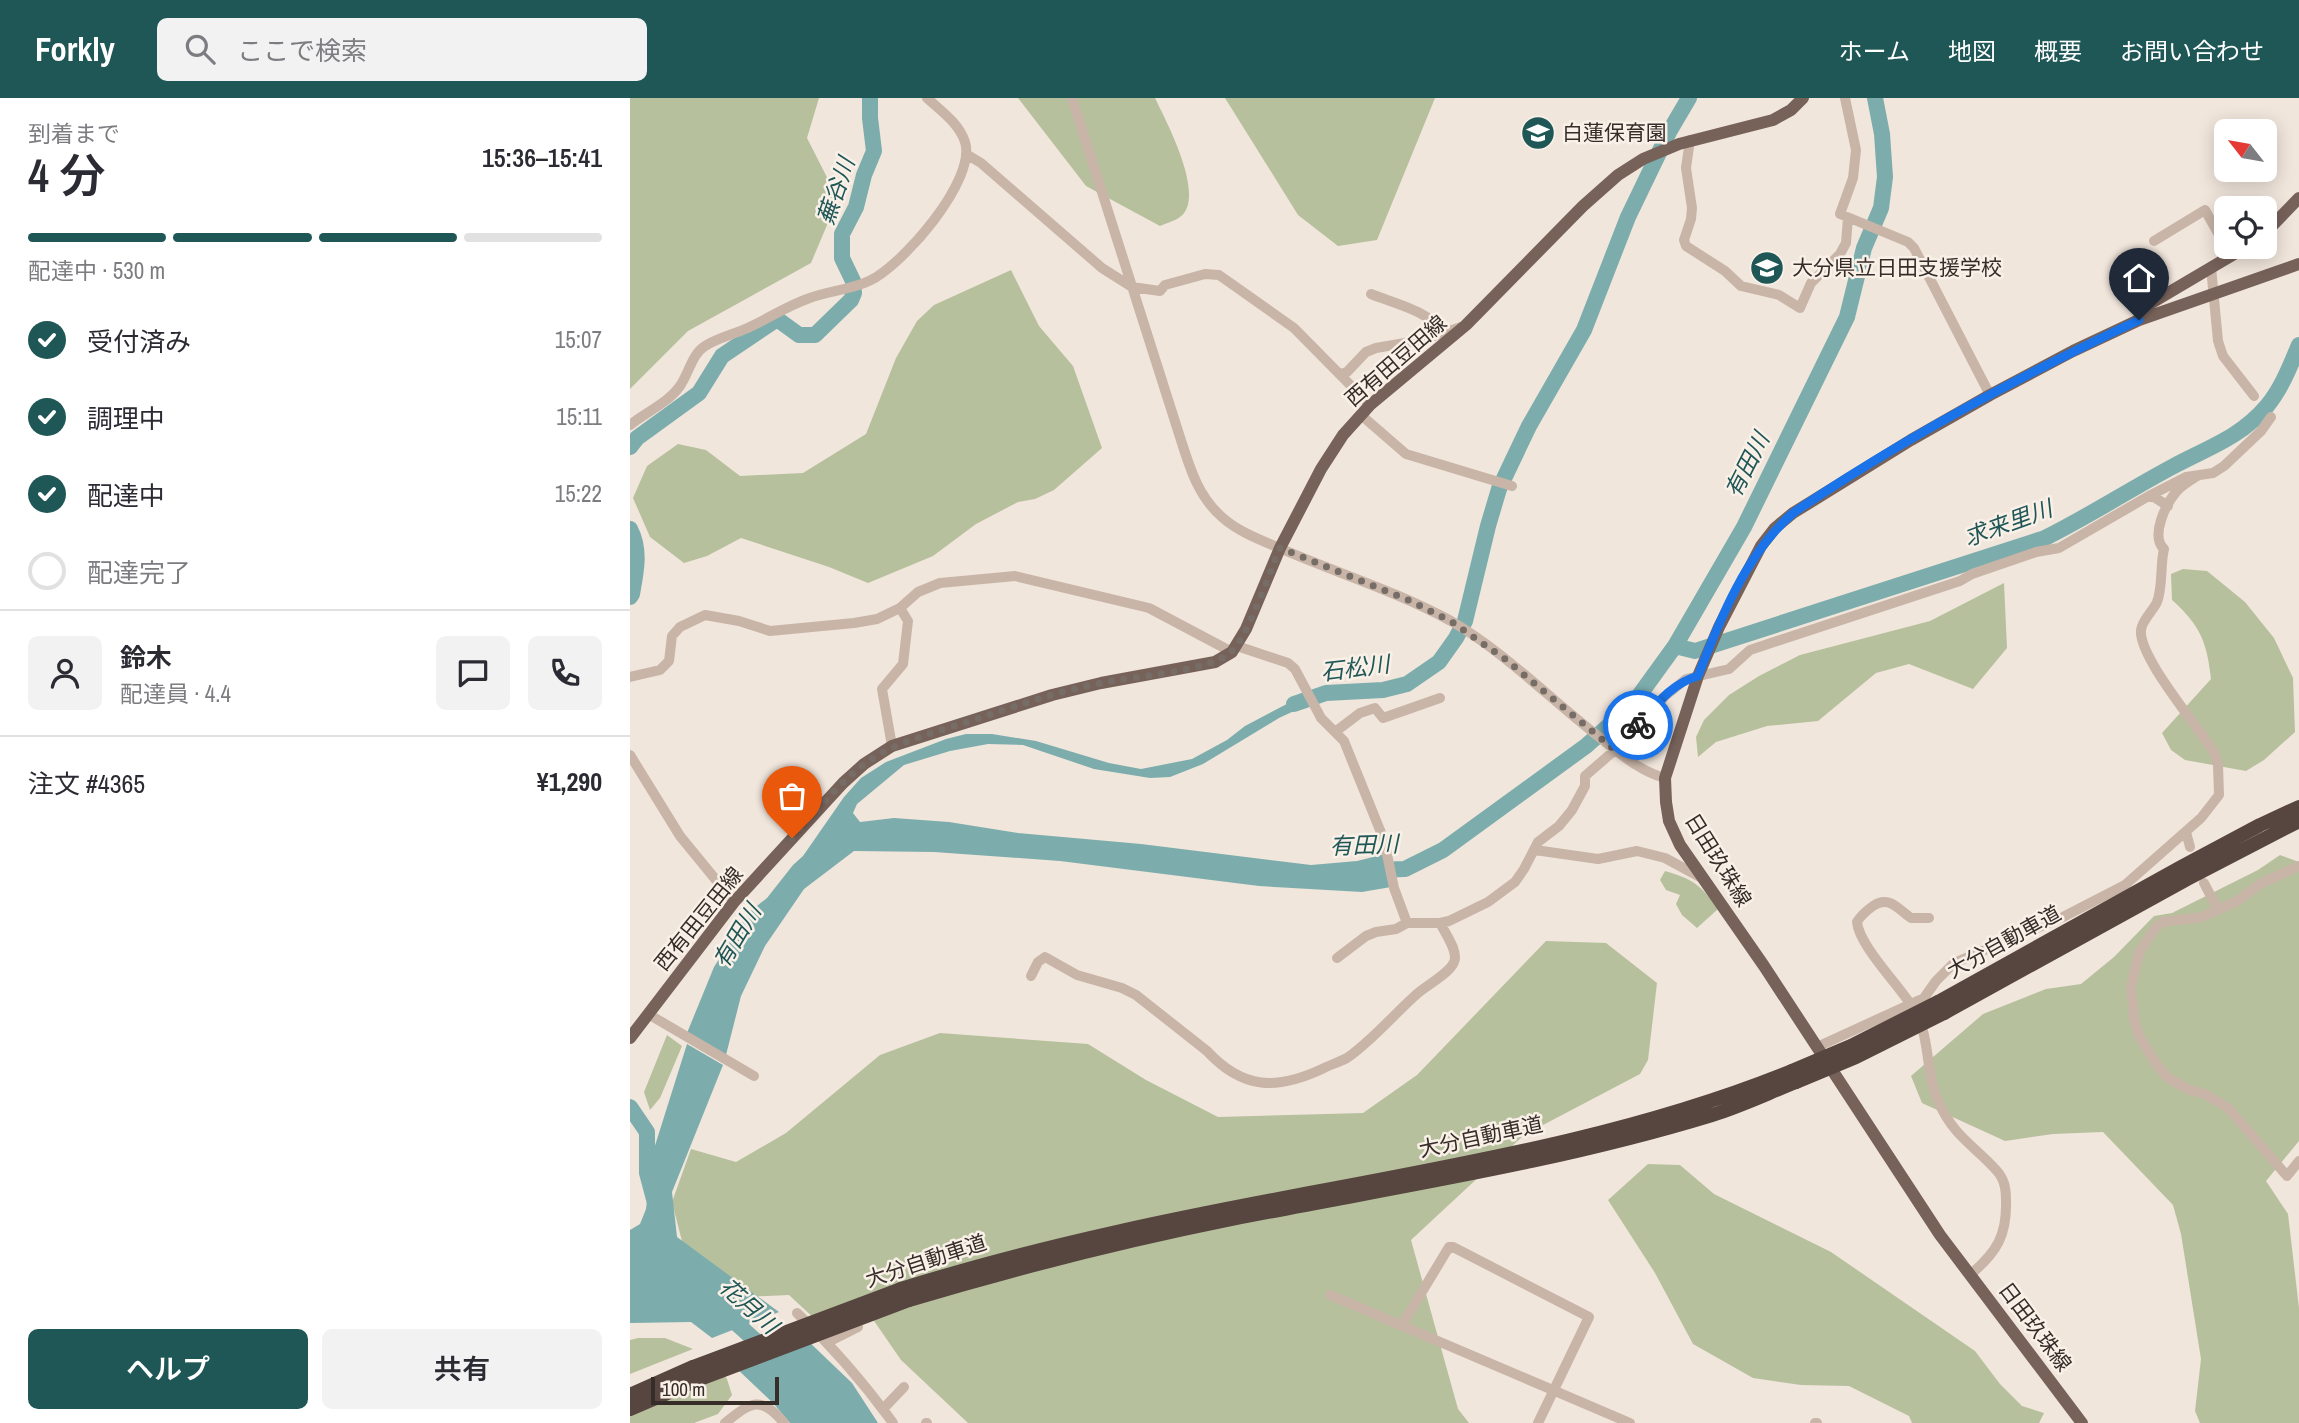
<!DOCTYPE html>
<html lang="ja">
<meta charset="utf-8">
<style>
body{margin:0;font-family:"Archivo Narrow","Noto Sans JP",sans-serif;background:#f2f2f3;color:#2b2b33;height:100vh;display:flex;flex-direction:column;font-size:26px;white-space:nowrap}
*{box-sizing:border-box;margin:0}
p{font-size:23px;color:#7c7c81}
.icon{flex:none;width:38px;height:38px;fill:none;stroke:currentColor;stroke-width:2;stroke-linecap:round;stroke-linejoin:round}
.map{position:relative;flex:1;overflow:hidden}
.details{display:flex;flex-direction:column;background:#fff;width:630px}
.details>*{flex:none}
.needle{width:46px;rotate:301deg}
.controls{position:absolute;left:1584px;top:21px;display:grid;gap:14px}
.controls a{display:grid;place-items:center;width:63px;height:63px;border-radius:10px;background:#fff;box-shadow:0 4px 18px #0003;font-size:35px}
.scale{position:absolute;left:21px;bottom:18px;width:128px;box-sizing:border-box;padding-left:7px;border:4px solid #362c28;border-top:0;font-size:19px;line-height:24px;white-space:nowrap;color:#362c28;-webkit-text-stroke:5px #f9f0e8;paint-order:stroke}
.pin{position:absolute;display:grid;place-items:center;width:60px;height:60px;color:#fff;margin:-72px -30px;border-radius:50% 50% 50% 0;rotate:-45deg;box-shadow:0 0 7px #0007}
.pin .icon{rotate:45deg}
.courier{position:absolute;display:grid;place-items:center;width:70px;height:70px;margin:-35px;border:5px solid #1a73e8;border-radius:50%;background:#fff;color:#222;box-shadow:0 2px 9px #0007}
.head em{font-style:normal;font-weight:600}
.head div{display:flex;flex-direction:column-reverse}
.head{display:flex;align-items:center;justify-content:space-between;height:119px;padding:0 28px}
h1{font-size:46px;font-weight:600;line-height:52px}
.bar{display:grid;grid-template-columns:repeat(4,1fr);gap:10px 7px;align-content:center;height:84px;padding:0 28px}
.bar i{height:9px;border-radius:5px;background:#e1e1e2}
.bar .on{background:#1f5656}
.bar p{grid-column:span 4}
.line{display:flex;align-items:center;gap:18px;padding:0 28px;border-top:2px solid #e1e1e2}
.line div{flex:1}
.round{display:grid;place-items:center;flex:none;width:74px;height:74px;border-radius:10px;background:#f2f2f3}
ol{padding:0 28px;list-style:none}
li{display:flex;align-items:center;gap:21px;height:77px}
li p{margin-inline-start:auto}
li .icon{padding:7px;border-radius:50%;background:#1f5656;color:#fff;stroke-width:4}
li:last-child{color:#7c7c81}
li i{width:38px;height:38px;border:4px solid #e1e1e2;border-radius:50%}
.cta{display:flex;gap:14px;margin-top:auto;padding:14px 28px}
.cta a{flex:1;height:80px;border-radius:10px;background:#1f5656;color:#fff;font-size:28px;font-weight:600;line-height:80px;text-align:center}
.cta a+a{background:#f2f2f3;color:#2b2b33}
header{display:flex;align-items:center;gap:42px;box-sizing:border-box;height:98px;padding:0 35px;background:#1f5656;color:#fff}
header strong{font-size:33px}
nav{display:flex;gap:38px;margin-inline-start:auto;font-size:24px}
.search{width:490px;height:63px;background:#f2f2f3;display:flex;align-items:center;gap:18px;box-sizing:border-box;padding:0 24px;border-radius:10px;color:#7c7c81;font-size:26px}
main{display:flex;flex:1;min-height:0}
.map>svg:first-child{display:block}
</style>
<header>
<strong>Forkly</strong>
<div class="search"><svg class="icon" aria-label="search" viewBox="0 0 24 24"><circle cx="10" cy="10" r="6"/><path d="M15 15l6 6"/></svg>ここで検索</div>
<nav><a>ホーム</a><a>地図</a><a>概要</a><a>お問い合わせ</a></nav>
</header>
<main>
<section class="details">
<div class="head"><div><h1>4 分</h1><p>到着まで</p></div><em>15:36–15:41</em></div>
<div class="bar"><i class="on"></i><i class="on"></i><i class="on"></i><i></i><p>配達中 · 530 m</p></div>
<ol>
<li><svg class="icon" aria-label="check" viewBox="0 0 24 24"><path d="M5 12l5 5 9-10"/></svg>受付済み<p>15:07</p></li>
<li><svg class="icon" aria-label="check" viewBox="0 0 24 24"><path d="M5 12l5 5 9-10"/></svg>調理中<p>15:11</p></li>
<li><svg class="icon" aria-label="check" viewBox="0 0 24 24"><path d="M5 12l5 5 9-10"/></svg>配達中<p>15:22</p></li>
<li><i></i>配達完了</li>
</ol>
<div class="line" style="height:126px"><a class="round"><svg class="icon" aria-label="person" viewBox="0 0 24 24"><circle cx="12" cy="8" r="4"/><path d="M4 21q1-7 8-7t8 7"/></svg></a><div><b>鈴木</b><p>配達員 · 4.4</p></div><a class="round"><svg class="icon" aria-label="chat" viewBox="0 0 24 24"><path d="M4 5h16v11H9l-5 4z"/></svg></a><a class="round"><svg class="icon" aria-label="phone" viewBox="0 0 24 24"><path d="M5 4h4l2 5-3 2q2 4 5 5l2-3 5 2v4C11 20 4 13 5 4z"/></svg></a></div>
<div class="line" style="height:91px"><div>注文 #4365</div><b>¥1,290</b></div>
<div class="cta"><a>ヘルプ</a><a>共有</a></div>
</section>
<div class="map">
<svg width="1669" height="1325" viewBox="0 0 1669 1325">
<rect width="100%" height="100%" fill="#f1e6dc"/>
<!-- green -->
<path fill="#b7c09d" d="M 0,0 L 189,0 L 177,40 L 208,101 L 181,165 L 58,233 L 0,291 Z
M 388,0 L 525,0 C 536,23 577,99 550,119 C 545,123 536,125 530,128 L 456,88 Z
M 595,0 L 805,0 L 747,142 L 708,148 L 668,117 Z
M 381,172 L 409,228 L 443,268 L 472,350 L 424,392 L 405,401 L 388,404 L 346,426 L 303,458 L 238,485 L 199,469 L 111,440 L 77,458 L 54,465 L 20,439 L 3,400 L 17,368 L 48,346 L 76,352 L 110,378 L 173,375 L 236,336 L 266,260 L 287,223 L 304,207 Z
M 1553,471 L 1577,473 L 1615,504 L 1644,540 L 1663,580 L 1665,634 L 1634,662 L 1616,673 L 1555,662 L 1541,652 L 1532,635 L 1581,581 C 1577,544 1570,527 1542,502 L 1541,476 Z
M 1374,485 L 1377,550 L 1343,591 L 1279,566 L 1246,575 L 1188,623 L 1137,628 L 1086,644 L 1068,659 L 1066,639 L 1074,622 L 1099,597 L 1129,578 L 1170,557 L 1300,523 Z
M 1650,757 L 1669,764 L 1669,1043 L 1636,1083 L 1658,1116 L 1669,1210 L 1669,1325 L 1570,1325 L 1565,1313 L 1571,1261 L 1551,1136 L 1543,1107 L 1473,1034 L 1423,1036 L 1375,1043 L 1292,1005 L 1281,978 L 1353,916 L 1416,891 L 1451,886 L 1484,859 L 1524,818 L 1542,815 L 1628,772 Z
M 1035,773 C 1063,781 1071,787 1088,811 L 1067,830 L 1052,817 L 1046,806 L 1050,797 L 1036,792 L 1030,782 Z
M 916,843 L 976,845 L 1027,885 L 1018,962 L 1010,976 L 894,1037 L 781,1142 L 828,1311 L 839,1325 L 338,1325 L 271,1262 L 242,1220 L 200,1235 L 159,1197 L 113,1199 L 55,1155 L 42,1104 L 61,1051 L 106,1064 L 156,1035 L 250,957 L 310,935 L 458,946 L 516,982 L 588,1019 L 733,1015 L 787,977 Z
M 37,937 L 52,948 L 30,1000 L 20,1012 L 14,994 Z
M 1018,1066 L 1050,1067 L 1084,1096 L 1201,1154 L 1345,1253 L 1370,1286 L 1392,1308 L 1414,1315 L 1409,1325 L 1282,1325 L 1279,1318 L 1219,1288 L 1171,1287 L 1123,1280 L 1063,1246 L 1025,1175 L 978,1102 Z
M 8,1240 L 35,1240 L 63,1251 L 0,1276 L 0,1242 Z
M 88,1269 L 97,1281 L 102,1297 L 88,1316 L 64,1325 L 0,1325 L 0,1309 Z"/>
<!-- water -->
<path fill="#7cadac" d="M 674,597 L 679,606 L 649,620 L 573,666 L 540,679 L 520,680 L 464,671 L 393,647 L 358,646 L 320,653 L 274,667 L 227,706 L 223,715 L 230,724 L 264,720 L 319,724 L 388,735 L 511,746 L 681,767 L 727,763 L 755,756 L 761,789 L 732,794 L 629,788 L 430,763 L 304,754 L 224,753 L 174,791 L 135,848 L 111,898 L 96,957 L 57,935 L 84,869 L 118,815 L 137,800 L 163,767 L 173,758 L 214,699 L 231,680 L 256,664 L 316,641 L 336,636 L 362,636 L 406,643 L 479,665 L 511,671 L 562,661 L 597,642 L 615,628 Z
M 57,946 L 93,967 L 42,1094 L 47,1139 L 149,1214 L 82,1240 L 61,1224 L 0,1225 L 0,1132 L 10,1126 L 16,1111 L 23,1054 Z
M 176,1241 L 222,1285 L 248,1325 L 160,1325 L 143,1305 L 104,1268 Z"/>
<g fill="none" stroke-linecap="round" stroke-linejoin="round">
<!-- river -->
<path stroke="#7cadac" stroke-width="16" d="M 0,349 L 7,340 L 69,295 L 92,258 L 147,221 L 169,237 L 185,237 L 221,202 L 224,195 L 223,183 L 212,160 L 212,136 L 226,109 L 234,77 L 244,53 L 240,20 L 240,0
M 0,431 C 11,452 6,474 2,496 L 0,499
M 1045,548 L 1065,553 L 1415,440 C 1459,418 1499,392 1542,369 C 1577,350 1610,340 1637,308 C 1652,290 1660,268 1669,247
M 664,606 L 696,595 L 753,592 L 777,586 L 809,564 L 826,540 L 835,523 L 858,428 L 869,391 L 899,328 L 954,232 L 998,119 L 1039,34 L 1059,0
M 746,772 L 775,771 L 813,752 L 956,648 L 1003,606 L 1045,548 L 1114,429 L 1217,219 L 1234,150 L 1251,110 L 1255,79 L 1252,36 L 1245,0
M 0,1009 L 17,1034 L 17,1075 L 25,1105
M 96,1216 L 136,1252"/>
<!-- minor -->
<path stroke="#c9b5a8" stroke-width="10" d="M 442,0 L 549,336 C 559,367 567,398 593,420 C 610,435 634,443 654,452 C 710,476 768,494 821,523 C 873,553 917,598 964,635 C 986,652 1008,673 1035,680
M 1215,0 L 1226,52 L 1223,80 L 1210,116 L 1278,144 L 1284,150 L 1360,297
M 1060,42 L 1056,70 L 1062,110 L 1061,121 L 1054,142 L 1056,148 L 1095,173 L 1111,188 L 1149,197 L 1170,210 L 1181,185 L 1210,156 L 1216,145 L 1218,120
M 336,56 L 351,65 L 472,170 L 502,189 L 530,193 L 535,187 L 575,176 L 589,177 L 664,230 L 740,307
M 1524,143 L 1575,112 L 1593,144 L 1592,163
M 1581,169 L 1588,243 L 1593,258 L 1624,298
M 741,196 C 766,206 797,212 814,235
M 711,276 L 717,274 L 736,254 L 746,250 L 792,242 L 831,229
M 731,317 L 776,356 L 882,388
M 0,327 C 16,314 38,305 50,288 C 59,275 62,256 75,248 C 87,240 102,237 115,231 C 136,222 155,209 177,201 C 197,193 220,192 239,183 C 272,168 347,82 335,44 C 329,25 310,12 297,0
M 1519,398 L 1556,379 L 1583,375 L 1594,368 L 1631,333 L 1641,319
M 607,548 L 658,565 L 665,571 L 691,620 L 714,643 L 754,742 L 764,790 L 777,825
M 0,579 L 30,572 L 39,563 L 42,538 L 50,529 L 75,517 L 109,523 L 140,533 L 224,525 L 247,521 L 270,510 L 288,494 L 310,485 L 385,478 L 519,510 L 602,554
M 705,634 L 730,615 L 745,610 L 753,620 L 810,600
M 262,648 L 252,591 L 273,566 L 278,523 L 270,510
M 0,657 L 50,738 L 104,804
M 1556,734 L 1560,749
M 905,752 L 968,761 L 1007,753 L 1035,760 L 1072,780
M 1669,768 L 1630,786 L 1607,803 L 1572,819 L 1532,824 L 1525,830 L 1509,855 L 1501,888 L 1504,921 L 1509,938 L 1527,967 L 1537,979 L 1559,992 L 1575,996 L 1598,1010 L 1657,1078 L 1669,1063
M 1574,785 L 1588,812
M 1299,820 L 1281,820 C 1268,811 1259,797 1243,808 C 1236,813 1231,817 1227,824 C 1229,848 1271,889 1285,913 C 1301,941 1295,976 1309,1005 C 1325,1040 1344,1047 1367,1073 C 1375,1082 1376,1092 1376,1103 C 1377,1137 1367,1154 1341,1176
M 707,860 L 736,838 L 746,834 L 766,831 L 777,825 L 810,825 L 819,823 L 858,804 L 885,784 L 894,771 L 908,744 L 929,728 L 942,712 L 955,688 L 955,678 L 985,652 L 1034,599 L 1056,581 L 1099,571 L 1120,552 L 1141,545 L 1330,483 L 1342,476 L 1406,454 L 1429,450 L 1517,399 L 1524,399 L 1538,408
M 401,878 L 408,864 L 415,859 L 447,877 L 492,890 L 506,897 L 577,953 C 613,992 647,992 692,971 C 700,967 709,964 717,960 C 743,942 764,916 788,895 C 797,887 820,875 824,864 C 829,854 815,835 810,825
M 18,916 L 124,978
M 1187,949 L 1294,900 L 1306,883 L 1324,865 L 1433,819 L 1495,787 L 1571,720 L 1589,697 L 1588,667 L 1585,656 C 1569,629 1508,559 1511,532 C 1512,522 1523,513 1527,504 C 1533,489 1530,467 1534,451 C 1520,438 1536,406 1546,394 C 1552,387 1561,382 1569,377
M 700,1197 L 1000,1325
M 167,1215 C 203,1249 234,1285 263,1325
M 772,1227 L 819,1149 L 823,1149 L 959,1219 L 908,1325
M 198,1244 L 228,1229
M 253,1311 L 274,1289
M 95,1325 C 120,1305 130,1296 154,1325
M 296,1325 L 297,1325
M 1185,1325 L 1187,1325"/>
<!-- major -->
<path stroke="#77625a" stroke-width="12" d="M 1634,136 L 1669,100
M 1509,222 L 1511,211 L 1616,149
M 0,940 L 104,804 L 213,685 L 234,666 L 262,648 L 422,597 L 471,585 L 585,564 L 602,554 L 616,531 L 650,450 L 691,371 L 713,337 L 740,307 L 836,227 L 953,108 L 988,77 L 1013,61 L 1049,46 L 1143,22 L 1161,12 L 1173,0
M 1452,1325 L 1310,1137 L 1134,868 L 1050,747 L 1039,723 L 1036,704 L 1035,680 L 1068,578 L 1089,529 L 1131,448 L 1145,430 L 1163,415 L 1281,342 L 1360,297 L 1443,253 L 1509,222 L 1669,166"/>
<!-- highway -->
<path stroke="#574540" stroke-width="14" d="M 1308,904 L 1551,769 L 1630,727 L 1669,709
M 1314,915 L 1557,781 L 1669,723
M 271,1191 C 414,1146 560,1117 707,1090 C 861,1061 1017,1032 1162,973
M 279,1202 C 386,1170 493,1143 602,1121 C 763,1089 925,1065 1082,1017 C 1111,1008 1138,995 1166,984
M 0,1297 L 63,1269
M 0,1311 L 70,1281"/>
<!-- highway-bridge -->
<path stroke="#574540" stroke-width="14" d="M 1162,973 L 1221,948 L 1308,904
M 1166,984 L 1226,959 L 1314,915
M 63,1269 L 271,1191
M 70,1281 L 279,1202"/>
</g>
<g fill="none" stroke-linecap="round" stroke-linejoin="round">
<!-- done -->
<path stroke="#776d67" stroke-width="7" stroke-dasharray="0 12.6" d="M 162,740 C 185,715 208,685 236,665 C 268,642 307,634 344,622 C 386,608 428,593 472,585 C 504,578 576,574 600,555 C 617,542 640,473 650,450 L 781,503 L 822,524 L 875,561 L 985,652 L 1008,627"/>
<!-- route -->
<path stroke="#1a73e8" stroke-width="9" d="M 1008,627 C 1025,608 1042,585 1068,578 C 1090,521 1116,456 1163,415 C 1272,341 1390,278 1509,222"/>
</g>
<!-- icons -->
<defs>
<g id="school-disc" transform="scale(1.75)"><circle r="9.5" fill="#1f5656" stroke="#f9f0e8"/><path d="M0-5L7-2L0 1L-7-2ZM-4 1L0 2.5L4 1V4Q0 6-4 4Z" fill="#fff"/></g>
</defs>
<g fill-rule="evenodd">
<use href="#school-disc" x="908" y="35"/>
<use href="#school-disc" x="1137" y="170"/>
</g>
<g text-anchor="middle" stroke-width="5" stroke-linejoin="round" paint-order="stroke">
<!-- poi labels -->
<g font-size="21" fill="#362c28" stroke="#f9f0e8" text-anchor="start">
<text x="932" y="42">白蓮保育園</text>
<text x="1162" y="177">大分県立日田支援学校</text>
</g>
<!-- street labels -->
<g font-size="21" fill="#362c28" stroke="#f9f0e8">
<text transform="translate(766 263) rotate(-41)" y="7">西有田豆田線</text>
<text transform="translate(1088 762) rotate(58)" y="7">日田玖珠線</text>
<text transform="translate(69 821) rotate(-51)" y="7">西有田豆田線</text>
<text transform="translate(1374 844) rotate(-29)" y="7">大分自動車道</text>
<text transform="translate(851 1039) rotate(-12)" y="7">大分自動車道</text>
<text transform="translate(296 1163) rotate(-18)" y="7">大分自動車道</text>
<text transform="translate(1405 1229) rotate(53)" y="7">日田玖珠線</text>
</g>
<!-- water labels -->
<g font-size="23" font-style="italic" fill="#1f5656" stroke="#f9f0e8">
<text transform="translate(206 93) rotate(-71)" y="8">蕪谷川</text>
<text transform="translate(1117 367) rotate(-63)" y="8">有田川</text>
<text transform="translate(1378 425) rotate(-20)" y="8">求来里川</text>
<text transform="translate(725 570) rotate(-7)" y="8">石松川</text>
<text transform="translate(734 747) rotate(-2)" y="8">有田川</text>
<text transform="translate(107 838) rotate(-59)" y="8">有田川</text>
<text transform="translate(119 1208) rotate(42)" y="8">花月川</text>
</g>
</g>
</svg>
<div class="controls">
<a><svg class="needle" viewBox="-14 -14 28 28"><path d="M0-13l5 13h-10z" fill="#e53935"/><path d="M0 13l5-13h-10z" fill="#7c7c81"/></svg></a>
<a><svg class="icon" aria-label="locate" viewBox="0 0 24 24"><circle cx="12" cy="12" r="6"/><path d="M12 2v4M12 18v4M2 12h4M18 12h4"/></svg></a>
</div>
<div class="scale">100 m</div>
<div class="pin" style="left:162px;top:740px;background:#ea580c"><svg class="icon" aria-label="bag" viewBox="0 0 24 24"><path d="M5 8h14l-1 12H6zM9 8a3 3 0 0 1 6 0"/></svg></div>
<div class="pin" style="left:1509px;top:222px;background:#1f2937"><svg class="icon" aria-label="home" viewBox="0 0 24 24"><path d="M3 11l9-7 9 7M6 9v11h12V9"/></svg></div>
<div class="courier" style="left:1008px;top:627px"><svg class="icon" aria-label="bike" viewBox="0 0 24 24"><circle cx="6" cy="16" r="4"/><circle cx="18" cy="16" r="4"/><path d="M6 16l4-8h5l3 8M10 8l3 8H6M13 5h3"/></svg></div>
</div>
</main>
